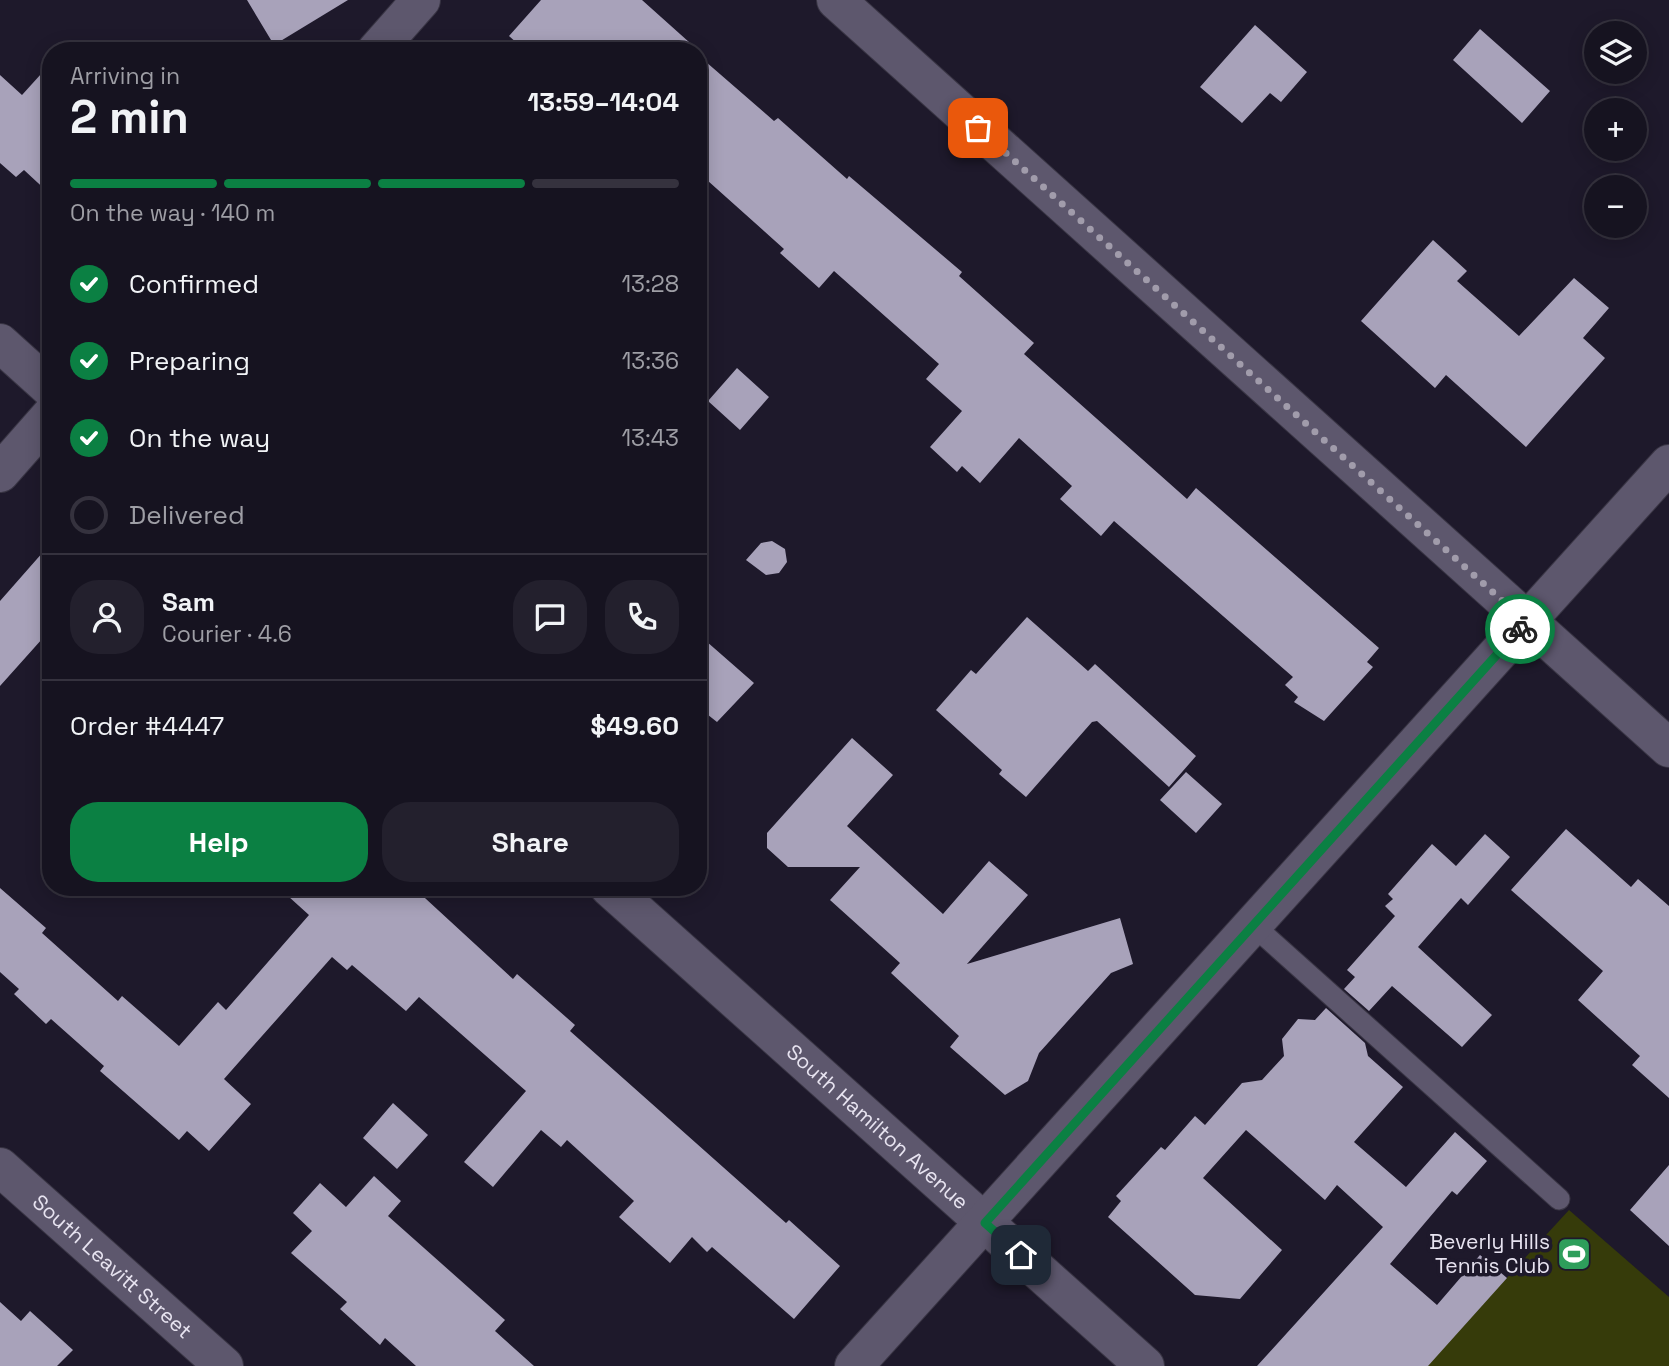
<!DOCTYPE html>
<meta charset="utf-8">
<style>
body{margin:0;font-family:"Space Grotesk",sans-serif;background:#23202d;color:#f1f3f6;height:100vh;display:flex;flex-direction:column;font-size:26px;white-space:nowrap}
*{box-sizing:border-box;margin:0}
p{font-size:23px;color:#9e9ea5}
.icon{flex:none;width:38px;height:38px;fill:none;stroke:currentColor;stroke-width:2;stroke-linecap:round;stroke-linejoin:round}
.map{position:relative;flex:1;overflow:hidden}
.details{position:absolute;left:42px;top:42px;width:665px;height:854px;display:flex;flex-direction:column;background:#161320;border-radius:28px;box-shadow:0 4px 18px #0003,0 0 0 2px #35323e}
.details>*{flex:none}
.fabs{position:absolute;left:1584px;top:21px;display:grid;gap:14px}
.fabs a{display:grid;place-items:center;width:63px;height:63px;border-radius:50%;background:#161320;box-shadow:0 4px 18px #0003,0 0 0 2px #35323e;font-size:35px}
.pin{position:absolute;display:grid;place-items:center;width:60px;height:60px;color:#fff;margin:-30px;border-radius:14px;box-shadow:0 4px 10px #0006}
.courier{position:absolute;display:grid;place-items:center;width:70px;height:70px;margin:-35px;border:5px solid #0b8043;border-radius:50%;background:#fff;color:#222;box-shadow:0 2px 9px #0007}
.summary em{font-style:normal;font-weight:700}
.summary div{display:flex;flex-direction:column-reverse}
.summary{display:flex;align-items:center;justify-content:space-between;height:119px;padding:0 28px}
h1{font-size:46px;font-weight:700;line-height:52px}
.bar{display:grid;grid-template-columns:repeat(4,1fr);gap:10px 7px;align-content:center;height:84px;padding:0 28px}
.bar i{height:9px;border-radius:5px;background:#35323e}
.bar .current{background:#0b8043}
.bar p{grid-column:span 4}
.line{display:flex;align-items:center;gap:18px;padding:0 28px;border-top:2px solid #35323e}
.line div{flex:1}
.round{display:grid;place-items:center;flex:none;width:74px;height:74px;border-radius:28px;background:#23202d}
ol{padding:0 28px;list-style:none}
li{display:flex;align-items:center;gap:21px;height:77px}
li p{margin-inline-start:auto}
li .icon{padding:7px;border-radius:50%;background:#0b8043;color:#fff;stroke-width:4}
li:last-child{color:#9e9ea5}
li i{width:38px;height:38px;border:4px solid #35323e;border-radius:50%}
.button{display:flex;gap:14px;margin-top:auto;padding:14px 28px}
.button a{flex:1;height:80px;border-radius:28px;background:#0b8043;color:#fff;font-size:28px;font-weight:700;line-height:80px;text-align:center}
.button a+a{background:#23202d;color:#f1f3f6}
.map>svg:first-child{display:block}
</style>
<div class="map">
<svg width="1669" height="1366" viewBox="0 0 1669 1366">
<rect width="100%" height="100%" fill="#1e192b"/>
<!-- green -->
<path fill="#363b0a" d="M 1569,1210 L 1669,1297 L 1669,1366 L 1426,1366 Z"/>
<!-- building -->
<path fill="#a8a2ba" d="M 247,0 L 348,0 L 274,45 Z
M 541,0 L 642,0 L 699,51 L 526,51 L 509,36 Z
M 1255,25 L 1307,72 L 1281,102 L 1270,93 L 1242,123 L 1200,87 Z
M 1480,29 L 1550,91 L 1522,123 L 1453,60 Z
M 698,55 L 774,121 L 778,118 L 847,179 L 849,176 L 962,272 L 959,276 L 1034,343 L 1024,354 L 1187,499 L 1196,488 L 1379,648 L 1367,662 L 1373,667 L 1324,721 L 1294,702 L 1298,697 L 1285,685 L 1293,677 L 1114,521 L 1101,536 L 1060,499 L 1072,486 L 1019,438 L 980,483 L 962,466 L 957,472 L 930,447 L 962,411 L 926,379 L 939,364 L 834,271 L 819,288 L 780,253 L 784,249 L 698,172 Z
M 51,63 L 51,195 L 24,170 L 16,177 L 0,163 L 0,75 L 22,95 Z
M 1433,240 L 1467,271 L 1457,281 L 1519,336 L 1574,278 L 1609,308 L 1583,338 L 1605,358 L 1526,447 L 1446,375 L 1435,388 L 1361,321 Z
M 737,368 L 769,397 L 740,430 L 708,401 Z
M 772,541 L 785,549 L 787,562 L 779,573 L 766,575 L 746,560 L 761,543 Z
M 51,543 L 51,629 L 0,686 L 0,601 Z
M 1027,617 L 1088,671 L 1095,664 L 1196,756 L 1169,787 L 1097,721 L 1092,722 L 1026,797 L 999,774 L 1002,770 L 936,710 L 971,670 L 976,674 Z
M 698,634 L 754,683 L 717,722 L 698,707 Z
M 852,738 L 893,775 L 847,826 L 943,914 L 989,861 L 1028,895 L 967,964 L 1120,918 L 1133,964 L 1111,973 L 1039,1053 L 1028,1081 L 1005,1095 L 950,1047 L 959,1036 L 891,973 L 900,963 L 830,900 L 860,867 L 788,867 L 767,848 L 767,833 Z
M 1186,772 L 1222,804 L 1196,833 L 1160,800 Z
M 1566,829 L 1631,887 L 1638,879 L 1669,906 L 1669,1098 L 1632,1065 L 1640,1056 L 1578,1000 L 1603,971 L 1511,890 Z
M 1485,834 L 1510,857 L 1468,905 L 1461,898 L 1418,947 L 1492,1015 L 1462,1047 L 1392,986 L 1369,1011 L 1344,989 L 1355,977 L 1347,970 L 1395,916 L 1385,906 L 1393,899 L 1388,894 L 1432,844 L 1456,866 Z
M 278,887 L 413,887 L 513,979 L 517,974 L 575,1025 L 570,1031 L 786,1223 L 789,1220 L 840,1266 L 794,1319 L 712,1247 L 707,1252 L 692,1237 L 670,1263 L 619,1217 L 634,1201 L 567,1140 L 561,1147 L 541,1130 L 493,1187 L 464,1162 L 526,1091 L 419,997 L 406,1011 L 352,965 L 347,970 L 332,957 L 224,1079 L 251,1104 L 209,1151 L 187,1131 L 179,1140 L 100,1071 L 104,1066 L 51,1019 L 46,1024 L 14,994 L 19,989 L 0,972 L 0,888 L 46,928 L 42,933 L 118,1001 L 122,996 L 179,1046 L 218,1002 L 226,1010 L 309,915 Z
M 1326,1008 L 1365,1043 L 1368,1056 L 1403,1087 L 1354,1142 L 1406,1187 L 1455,1132 L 1487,1161 L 1457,1195 L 1452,1191 L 1390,1264 L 1437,1305 L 1480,1255 L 1507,1278 L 1428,1366 L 1257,1366 L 1383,1227 L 1337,1185 L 1325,1200 L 1246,1130 L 1203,1178 L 1282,1250 L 1240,1299 L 1195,1295 L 1108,1217 L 1121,1201 L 1116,1196 L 1161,1147 L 1165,1150 L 1195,1116 L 1205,1125 L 1242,1083 L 1262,1080 L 1284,1056 L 1282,1039 L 1298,1019 L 1315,1020 Z
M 393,1103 L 428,1135 L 397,1169 L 363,1138 Z
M 1669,1165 L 1669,1246 L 1630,1210 Z
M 374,1176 L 401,1201 L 388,1216 L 505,1320 L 495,1331 L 534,1366 L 416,1366 L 385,1338 L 380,1345 L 340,1309 L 347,1302 L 291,1253 L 312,1231 L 293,1213 L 320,1183 L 346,1207 Z
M 0,1302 L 21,1321 L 30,1311 L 73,1350 L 57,1366 L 0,1366 Z"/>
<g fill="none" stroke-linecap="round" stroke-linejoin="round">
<!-- service casing -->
<g stroke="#393544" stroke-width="23">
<path id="service" d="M 1253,925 L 1559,1199"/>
</g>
<!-- minor casing -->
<g stroke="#393544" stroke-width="40">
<g id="minor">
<path d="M 836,0 L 1669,748"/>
<path d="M 376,51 L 421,0"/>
<path d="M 0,343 L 51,389"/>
<path d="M 0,473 L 51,415"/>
<path id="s1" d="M 609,887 L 1145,1366"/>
<path id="s2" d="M 0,1167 L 224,1366"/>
<path d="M 854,1366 L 1669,464"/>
</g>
</g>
<!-- service -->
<use href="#service" stroke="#5d576d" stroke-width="21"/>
<!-- minor -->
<use href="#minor" stroke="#5d576d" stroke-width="38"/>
</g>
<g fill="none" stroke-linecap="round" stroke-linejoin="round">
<!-- done -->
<path stroke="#a19cab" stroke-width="7" stroke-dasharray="0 12.6" d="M 978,128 L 1526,622 L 1520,629"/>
<!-- route -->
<path stroke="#0b8043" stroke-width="9" d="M 1021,1255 L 985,1223 L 1520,629"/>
</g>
<!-- icons -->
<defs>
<g id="stadium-square" transform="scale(1.75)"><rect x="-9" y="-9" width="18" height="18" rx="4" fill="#2e9e5b" stroke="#1e192b"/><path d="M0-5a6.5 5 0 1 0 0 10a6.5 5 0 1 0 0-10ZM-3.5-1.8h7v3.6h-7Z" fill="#fff"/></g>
</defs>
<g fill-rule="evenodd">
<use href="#stadium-square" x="1574" y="1254"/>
</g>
<g text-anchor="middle" stroke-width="7" stroke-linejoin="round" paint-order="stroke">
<!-- street labels -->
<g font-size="21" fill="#e7e3f0" stroke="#1e192b">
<text dy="7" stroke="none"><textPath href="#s1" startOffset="360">South Hamilton Avenue</textPath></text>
<text dy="7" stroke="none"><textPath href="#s2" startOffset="150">South Leavitt Street</textPath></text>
</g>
<!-- poi labels -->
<g font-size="21" fill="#e7e3f0" stroke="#1e192b" text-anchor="end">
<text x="1550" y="1249">Beverly Hills<tspan x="1550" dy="24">Tennis Club</tspan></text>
</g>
</g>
</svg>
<div class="fabs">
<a><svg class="icon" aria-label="layers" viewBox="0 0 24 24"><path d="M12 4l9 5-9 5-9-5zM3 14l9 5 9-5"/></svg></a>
<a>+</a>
<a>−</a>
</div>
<div class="pin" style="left:978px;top:128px;background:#ea580c"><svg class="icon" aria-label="bag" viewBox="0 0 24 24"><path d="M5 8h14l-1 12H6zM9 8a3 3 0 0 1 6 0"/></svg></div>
<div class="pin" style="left:1021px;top:1255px;background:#1f2937"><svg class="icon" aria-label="home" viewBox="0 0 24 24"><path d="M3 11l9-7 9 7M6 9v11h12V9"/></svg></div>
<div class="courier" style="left:1520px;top:629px"><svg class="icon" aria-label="bike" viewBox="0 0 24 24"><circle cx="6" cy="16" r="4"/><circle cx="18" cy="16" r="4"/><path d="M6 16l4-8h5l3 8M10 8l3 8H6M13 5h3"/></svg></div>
<section class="details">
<div class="summary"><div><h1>2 min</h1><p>Arriving in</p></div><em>13:59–14:04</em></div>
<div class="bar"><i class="current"></i><i class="current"></i><i class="current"></i><i></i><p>On the way · 140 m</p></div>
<ol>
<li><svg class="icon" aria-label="check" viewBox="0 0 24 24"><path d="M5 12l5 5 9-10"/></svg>Confirmed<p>13:28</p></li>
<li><svg class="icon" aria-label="check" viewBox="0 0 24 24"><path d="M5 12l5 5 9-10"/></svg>Preparing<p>13:36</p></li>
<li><svg class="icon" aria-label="check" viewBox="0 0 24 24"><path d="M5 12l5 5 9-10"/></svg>On the way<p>13:43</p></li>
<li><i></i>Delivered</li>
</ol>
<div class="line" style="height:126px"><a class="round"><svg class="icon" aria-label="person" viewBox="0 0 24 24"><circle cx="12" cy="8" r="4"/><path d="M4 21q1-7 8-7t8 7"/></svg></a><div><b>Sam</b><p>Courier · 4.6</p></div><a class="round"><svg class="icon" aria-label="chat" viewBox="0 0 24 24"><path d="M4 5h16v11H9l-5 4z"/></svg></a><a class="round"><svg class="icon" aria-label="phone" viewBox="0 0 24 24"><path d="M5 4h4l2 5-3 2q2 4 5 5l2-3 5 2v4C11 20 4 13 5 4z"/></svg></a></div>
<div class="line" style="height:91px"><div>Order #4447</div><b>$49.60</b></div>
<div class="button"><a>Help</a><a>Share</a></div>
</section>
</div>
